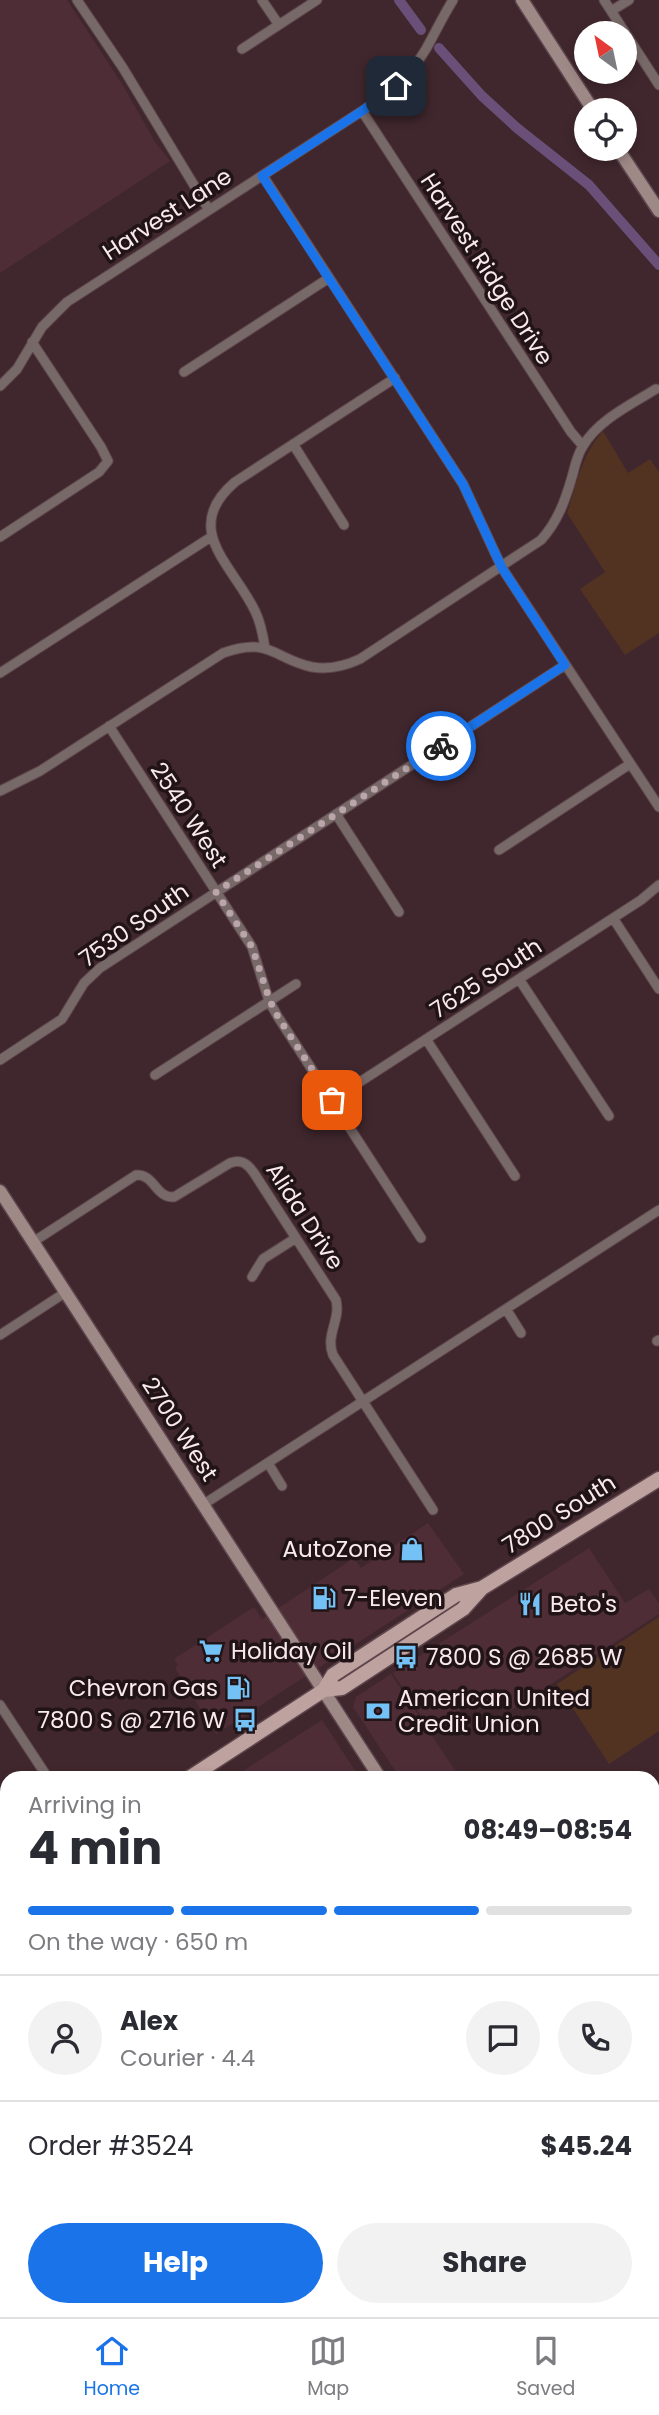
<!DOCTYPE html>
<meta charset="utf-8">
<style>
body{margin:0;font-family:Poppins,sans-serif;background:#f2f2f3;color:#2b2b33;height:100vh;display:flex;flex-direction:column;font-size:26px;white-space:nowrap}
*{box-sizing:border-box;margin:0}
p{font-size:23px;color:#7c7c81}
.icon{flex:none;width:38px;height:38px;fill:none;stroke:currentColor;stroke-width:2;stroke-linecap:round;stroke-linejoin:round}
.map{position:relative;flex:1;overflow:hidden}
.side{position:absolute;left:0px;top:1771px;width:660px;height:546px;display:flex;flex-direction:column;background:#fff;border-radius:21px 21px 0 0;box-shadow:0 4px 10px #0003}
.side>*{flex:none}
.needle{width:46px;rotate:327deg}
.controls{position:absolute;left:574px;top:21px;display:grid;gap:14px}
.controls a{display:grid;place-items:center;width:63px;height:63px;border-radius:50%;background:#fff;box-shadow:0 4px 10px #0003;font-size:35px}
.pin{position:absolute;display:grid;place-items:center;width:60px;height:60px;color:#fff;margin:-30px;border-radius:14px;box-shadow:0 4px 10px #0006}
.courier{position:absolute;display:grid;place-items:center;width:70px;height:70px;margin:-35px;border:5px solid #1a73e8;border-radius:50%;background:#fff;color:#222;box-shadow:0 2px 9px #0007}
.head em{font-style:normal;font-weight:700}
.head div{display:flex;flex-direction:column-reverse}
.head{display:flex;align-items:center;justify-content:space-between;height:119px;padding:0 28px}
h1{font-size:46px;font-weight:700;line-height:52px}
.bar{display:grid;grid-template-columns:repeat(4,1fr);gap:10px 7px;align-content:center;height:84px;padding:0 28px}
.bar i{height:9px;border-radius:5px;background:#e1e1e2}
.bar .on{background:#1a73e8}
.bar p{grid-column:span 4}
.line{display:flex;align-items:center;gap:18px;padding:0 28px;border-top:2px solid #e1e1e2}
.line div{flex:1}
.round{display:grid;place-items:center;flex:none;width:74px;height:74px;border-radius:37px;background:#f2f2f3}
.primary-button{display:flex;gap:14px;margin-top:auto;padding:14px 28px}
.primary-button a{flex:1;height:80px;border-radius:42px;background:#1a73e8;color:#fff;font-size:28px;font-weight:700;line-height:80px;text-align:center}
.primary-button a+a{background:#f2f2f3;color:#2b2b33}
.menu{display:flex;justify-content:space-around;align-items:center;height:98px;border-top:2px solid #e1e1e2;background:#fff;font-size:19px;color:#7c7c81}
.menu a{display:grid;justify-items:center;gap:4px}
.menu .on{color:#1a73e8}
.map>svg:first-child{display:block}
</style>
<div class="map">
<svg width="659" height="2317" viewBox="0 0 659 2317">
<rect width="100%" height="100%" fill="#40272e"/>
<!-- built -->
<path fill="#4e2d37" d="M 0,0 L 67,0 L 122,84 L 155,142 L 170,161 L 0,273 Z
M 428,1523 L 464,1574 L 216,1734 L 175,1668 L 178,1665 L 174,1659 L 254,1607 L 262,1619 L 354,1558 L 361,1568 Z
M 589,1548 L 625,1603 L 649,1589 L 659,1603 L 659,1614 L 511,1710 L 495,1688 L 430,1730 L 393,1673 Z
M 391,1674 L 460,1778 L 400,1778 L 353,1707 L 356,1697 Z
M 322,1720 L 360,1778 L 232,1778 Z
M 659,2231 L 659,2317 L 427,2317 L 438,2310 L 653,2310 L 653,2235 Z"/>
<!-- green -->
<path fill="#523322" d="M 603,431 L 628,473 L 650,459 L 659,472 L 659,633 L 625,655 L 580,589 L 605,572 L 567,513 C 577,483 582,454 603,431 Z
M 659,1617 L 659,1731 L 609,1764 L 557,1684 Z
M 277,2310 L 396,2310 L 400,2317 L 281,2317 Z"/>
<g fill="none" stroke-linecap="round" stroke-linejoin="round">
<!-- canal -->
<path stroke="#6a5079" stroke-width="10" d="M 399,0 L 421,30
M 439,48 L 482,96 L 517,128 L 589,185 L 659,265"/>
<!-- street casing -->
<g stroke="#5e464d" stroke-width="11">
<path id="street" d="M 77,0 L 123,68 L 209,210
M 262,0 L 279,25
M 604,0 L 659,85
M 611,11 L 629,0
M 242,49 L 317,0
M 362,111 L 571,432 L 583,446
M 263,176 L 463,484 L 502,568 L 659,807
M 184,372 L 329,278
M 0,386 L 17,369 L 42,327 L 67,302 L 362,111 C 387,95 410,76 426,49 C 435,33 443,16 453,0
M 293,444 L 344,525
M 0,537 L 99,472 L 108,461 L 101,447 L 32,342
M 265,648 C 263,635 261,623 255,611 C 233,565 180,529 235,482 L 395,378
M 0,673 L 211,537
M 109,726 L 252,947 L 269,1001 L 278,1017 L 421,1238
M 0,791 L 40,771 L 223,653 C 270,636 274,659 312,667 C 330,670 345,666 360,659 L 541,540 C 558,521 565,501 572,477 C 575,466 577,455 583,446 C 598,420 632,404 656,389
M 336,814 L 399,912
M 499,850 L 630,764
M 613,918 L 659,989
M 519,979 L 609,1116
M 426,1039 L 515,1176
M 0,1060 L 62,1019 L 84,983 L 100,968 L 565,665
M 155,1075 L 296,984
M 332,1100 L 641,900 L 659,885
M 33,1242 L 136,1175 C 155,1174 155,1198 174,1197 L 230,1163 C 241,1159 247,1163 254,1173 L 336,1300 C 341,1320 325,1335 333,1355 L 433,1510
M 252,1277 L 263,1259 L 296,1238
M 506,1309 L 521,1333
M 0,1335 L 66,1292
M 657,1341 L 659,1340
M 268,1463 L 282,1486
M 204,1504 L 659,1210
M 0,1705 L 48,1778
M 0,2048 L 7,2043
M 0,2242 L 7,2260
M 31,2310 L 39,2317
M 180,2317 L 181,2310"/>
</g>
<!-- secondary casing -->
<g stroke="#5e464d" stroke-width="15">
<path id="secondary" d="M 522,0 L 593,110
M 618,149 L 659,211
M 0,1191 L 380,1778
M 653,2199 L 659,2208"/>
</g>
<!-- primary casing -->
<g stroke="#5e464d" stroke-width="17">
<path id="primary" d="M 324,1690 L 333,1675 L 456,1595 L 482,1588 L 659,1479
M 189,1778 L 324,1690 L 342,1688 L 463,1609 L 481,1589
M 0,1902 L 7,1897"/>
</g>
<!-- street -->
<use href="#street" stroke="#776968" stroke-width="9"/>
<!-- secondary -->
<use href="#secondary" stroke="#9f8987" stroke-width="12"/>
<!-- primary -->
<use href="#primary" stroke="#bea29f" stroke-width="14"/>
</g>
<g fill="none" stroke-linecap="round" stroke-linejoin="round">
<!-- done -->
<path stroke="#b9a5aa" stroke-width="7" stroke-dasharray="0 12.6" d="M 332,1100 L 278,1017 L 270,1001 L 252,947 L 216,892 L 441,746"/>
<!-- route -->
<path stroke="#1a73e8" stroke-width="9" d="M 396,86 L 362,111 L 262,176 L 463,484 L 502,568 L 565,665 L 441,746"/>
</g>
<!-- icons -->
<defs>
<g id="shop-bare" transform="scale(1.89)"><path d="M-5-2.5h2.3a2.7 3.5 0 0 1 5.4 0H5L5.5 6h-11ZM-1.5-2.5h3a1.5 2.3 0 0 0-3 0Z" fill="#73c1f5" stroke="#201417" stroke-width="2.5" paint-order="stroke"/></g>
<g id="fuel-bare" transform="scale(1.89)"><path d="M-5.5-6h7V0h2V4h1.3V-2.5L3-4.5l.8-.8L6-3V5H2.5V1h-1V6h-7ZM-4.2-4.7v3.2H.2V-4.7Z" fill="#73c1f5" stroke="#201417" stroke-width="2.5" paint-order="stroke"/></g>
<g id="restaurant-bare" transform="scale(1.89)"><path d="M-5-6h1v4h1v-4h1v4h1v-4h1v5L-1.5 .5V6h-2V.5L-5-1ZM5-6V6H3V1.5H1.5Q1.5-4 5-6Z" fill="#73c1f5" stroke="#201417" stroke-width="2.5" paint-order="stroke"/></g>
<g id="supermarket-bare" transform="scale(1.89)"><path d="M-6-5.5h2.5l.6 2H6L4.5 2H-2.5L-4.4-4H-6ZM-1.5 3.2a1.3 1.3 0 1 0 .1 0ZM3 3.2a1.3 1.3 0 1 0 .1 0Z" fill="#73c1f5" stroke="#201417" stroke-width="2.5" paint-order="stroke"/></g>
<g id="bus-bare" transform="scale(1.89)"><path d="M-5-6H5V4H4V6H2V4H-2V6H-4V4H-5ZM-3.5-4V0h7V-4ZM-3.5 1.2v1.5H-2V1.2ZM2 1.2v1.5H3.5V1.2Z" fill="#73c1f5" stroke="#201417" stroke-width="2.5" paint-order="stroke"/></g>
<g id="bank-bare" transform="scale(1.89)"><path d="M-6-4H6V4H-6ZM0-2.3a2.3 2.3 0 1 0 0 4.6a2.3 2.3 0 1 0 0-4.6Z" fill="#73c1f5" stroke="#201417" stroke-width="2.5" paint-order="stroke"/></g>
</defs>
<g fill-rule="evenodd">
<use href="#shop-bare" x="412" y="1549"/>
<use href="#fuel-bare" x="324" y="1598"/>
<use href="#restaurant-bare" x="530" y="1604"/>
<use href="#supermarket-bare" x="211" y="1651"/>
<use href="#bus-bare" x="406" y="1657"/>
<use href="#fuel-bare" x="238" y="1688"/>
<use href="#bank-bare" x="378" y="1711"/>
<use href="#bus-bare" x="245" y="1720"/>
</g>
<g text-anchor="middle" stroke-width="7" stroke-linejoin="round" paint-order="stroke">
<!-- street labels -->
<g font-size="23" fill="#fae9ed" stroke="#201417">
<text transform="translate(167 214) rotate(-33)" y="8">Harvest Lane</text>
<text transform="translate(487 269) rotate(57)" y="8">Harvest Ridge Drive</text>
<text transform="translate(189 815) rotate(57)" y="8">2540 West</text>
<text transform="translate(134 925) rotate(-35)" y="8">7530 South</text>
<text transform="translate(486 978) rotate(-33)" y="8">7625 South</text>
<text transform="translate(305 1216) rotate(57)" y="8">Alida Drive</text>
<text transform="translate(180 1429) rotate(57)" y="8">2700 West</text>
<text transform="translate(559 1514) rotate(-32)" y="8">7800 South</text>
</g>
<!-- poi labels -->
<g font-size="23" fill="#fae9ed" stroke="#201417" text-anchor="start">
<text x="392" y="1557" text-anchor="end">AutoZone</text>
<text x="344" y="1606">7-Eleven</text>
<text x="550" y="1612">Beto's</text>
<text x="231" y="1659">Holiday Oil</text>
<text x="426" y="1665">7800 S @ 2685 W</text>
<text x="218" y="1696" text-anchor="end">Chevron Gas</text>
<text x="398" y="1706">American United<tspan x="398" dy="26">Credit Union</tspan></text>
<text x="225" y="1728" text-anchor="end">7800 S @ 2716 W</text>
</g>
</g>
</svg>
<div class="controls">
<a><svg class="needle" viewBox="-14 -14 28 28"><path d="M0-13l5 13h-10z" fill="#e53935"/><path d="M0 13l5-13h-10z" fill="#7c7c81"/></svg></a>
<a><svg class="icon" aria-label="locate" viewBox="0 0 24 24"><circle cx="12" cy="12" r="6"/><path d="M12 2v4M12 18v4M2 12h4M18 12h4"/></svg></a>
</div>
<div class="pin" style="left:332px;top:1100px;background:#ea580c"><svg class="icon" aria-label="bag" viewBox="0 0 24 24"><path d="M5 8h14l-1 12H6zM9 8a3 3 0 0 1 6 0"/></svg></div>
<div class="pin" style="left:396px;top:86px;background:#1f2937"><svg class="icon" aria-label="home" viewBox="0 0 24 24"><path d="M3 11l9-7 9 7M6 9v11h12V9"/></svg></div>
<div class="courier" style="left:441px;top:746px"><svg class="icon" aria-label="bike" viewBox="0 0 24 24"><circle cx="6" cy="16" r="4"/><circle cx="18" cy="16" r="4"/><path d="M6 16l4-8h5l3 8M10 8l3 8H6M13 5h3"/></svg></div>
<section class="side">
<div class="head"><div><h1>4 min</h1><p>Arriving in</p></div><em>08:49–08:54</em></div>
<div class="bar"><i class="on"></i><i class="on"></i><i class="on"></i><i></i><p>On the way · 650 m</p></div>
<div class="line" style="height:126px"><a class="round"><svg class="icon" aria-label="person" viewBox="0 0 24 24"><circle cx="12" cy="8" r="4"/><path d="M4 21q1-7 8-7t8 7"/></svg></a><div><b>Alex</b><p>Courier · 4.4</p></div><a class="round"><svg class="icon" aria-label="chat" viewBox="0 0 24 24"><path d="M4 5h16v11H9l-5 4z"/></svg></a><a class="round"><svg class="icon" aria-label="phone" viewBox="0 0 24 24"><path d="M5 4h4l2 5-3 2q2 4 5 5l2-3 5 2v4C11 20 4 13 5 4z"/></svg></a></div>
<div class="line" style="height:91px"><div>Order #3524</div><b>$45.24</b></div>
<div class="primary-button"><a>Help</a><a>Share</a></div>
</section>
</div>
<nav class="menu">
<a class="on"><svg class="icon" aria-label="home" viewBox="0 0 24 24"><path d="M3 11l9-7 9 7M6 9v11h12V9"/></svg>Home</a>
<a><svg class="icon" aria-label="map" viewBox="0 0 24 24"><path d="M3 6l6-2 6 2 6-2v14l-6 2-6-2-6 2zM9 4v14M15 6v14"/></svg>Map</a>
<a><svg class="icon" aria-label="saved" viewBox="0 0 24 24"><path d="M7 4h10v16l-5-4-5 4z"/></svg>Saved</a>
</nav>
